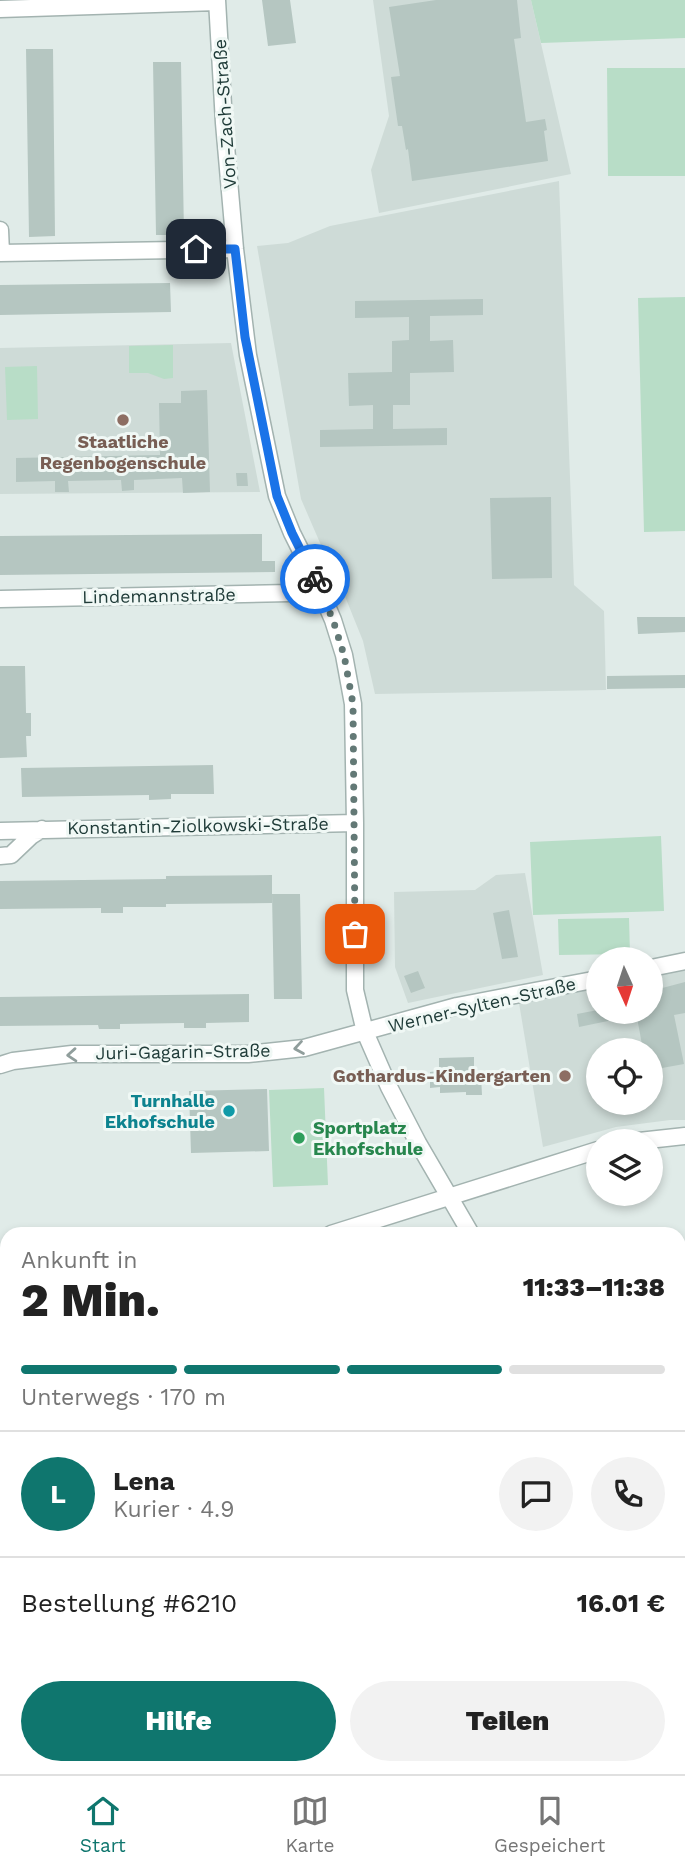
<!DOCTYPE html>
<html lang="de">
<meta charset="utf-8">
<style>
body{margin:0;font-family:"Work Sans",sans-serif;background:#f2f2f2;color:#222;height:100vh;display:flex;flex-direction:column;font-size:26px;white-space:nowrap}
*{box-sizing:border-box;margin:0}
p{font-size:23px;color:#767676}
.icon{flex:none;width:38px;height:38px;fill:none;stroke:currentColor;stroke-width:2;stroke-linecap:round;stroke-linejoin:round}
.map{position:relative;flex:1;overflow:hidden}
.sheet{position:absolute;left:0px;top:1227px;width:686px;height:548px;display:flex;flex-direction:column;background:#fff;border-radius:21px 21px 0 0;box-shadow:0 4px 10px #0003}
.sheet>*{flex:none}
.needle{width:46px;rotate:177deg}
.buttons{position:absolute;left:586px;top:947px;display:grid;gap:14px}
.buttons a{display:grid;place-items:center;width:77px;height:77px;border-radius:50%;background:#fff;box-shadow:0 4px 10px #0003;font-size:35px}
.pin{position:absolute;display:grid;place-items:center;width:60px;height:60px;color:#fff;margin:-30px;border-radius:14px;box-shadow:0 4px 10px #0006}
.courier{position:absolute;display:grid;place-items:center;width:70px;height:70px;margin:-35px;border:5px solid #1a73e8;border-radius:50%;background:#fff;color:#222;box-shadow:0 2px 9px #0007}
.summary em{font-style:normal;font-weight:800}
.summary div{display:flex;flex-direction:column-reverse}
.summary{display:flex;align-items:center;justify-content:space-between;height:119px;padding:0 21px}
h1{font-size:46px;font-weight:800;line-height:52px}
.bar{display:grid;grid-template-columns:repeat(4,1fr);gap:10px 7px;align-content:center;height:84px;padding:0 21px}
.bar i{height:9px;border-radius:5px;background:#e0e0e0}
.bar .current{background:#0f766e}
.bar p{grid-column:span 4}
.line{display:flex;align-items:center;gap:18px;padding:0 21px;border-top:2px solid #e0e0e0}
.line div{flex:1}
.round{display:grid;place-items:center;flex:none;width:74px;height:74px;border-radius:37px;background:#f2f2f2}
.primary-button{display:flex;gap:14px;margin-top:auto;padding:14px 21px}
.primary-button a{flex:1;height:80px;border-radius:42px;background:#0f766e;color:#fff;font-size:28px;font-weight:800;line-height:80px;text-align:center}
.primary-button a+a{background:#f2f2f2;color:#222}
.dock{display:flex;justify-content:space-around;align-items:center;height:98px;border-top:2px solid #e0e0e0;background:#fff;font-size:19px;color:#767676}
.dock a{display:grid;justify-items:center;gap:4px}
.dock .current{color:#0f766e}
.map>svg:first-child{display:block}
</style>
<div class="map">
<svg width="685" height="1774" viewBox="0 0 685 1774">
<rect width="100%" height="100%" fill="#e0ebe8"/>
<!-- built -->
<path fill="#cedbd7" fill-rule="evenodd" d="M 373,0 L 531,0 L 571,174 L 379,213 L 371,170 L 389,116 Z
M 559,181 L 574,585 L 604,611 L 606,690 L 375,694 L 363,641 L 342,589 L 327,559 L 301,499 L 257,246 L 288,243 L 330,226 Z
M 231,343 L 260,492 L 0,494 L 0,348 Z
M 525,873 L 543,975 L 408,1003 L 395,967 L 394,892 L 475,890 L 496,875 Z
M 685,970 L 685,1120 L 670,1120 L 616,1127 L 543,1147 L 519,1003 L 598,987 L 598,1012 L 651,1012 L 651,977 ZM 598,1050 L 651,1050 L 651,1102 L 598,1102 Z
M 679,1756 L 685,1756 L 685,1774 L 68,1774 L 69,1768 L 679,1768 Z"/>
<!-- green -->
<path fill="#b8ddc7" d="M 531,0 L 685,0 L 685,38 L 541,43 Z
M 607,68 L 685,68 L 685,176 L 608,176 Z
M 685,297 L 685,531 L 644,532 L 638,298 Z
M 173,345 L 173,378 L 164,379 L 148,373 L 129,373 L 129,346 Z
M 37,366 L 38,419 L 7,420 L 5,367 Z
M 661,836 L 664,911 L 533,915 L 530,842 Z
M 629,918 L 630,954 L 559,955 L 558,919 Z
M 324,1088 L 328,1185 L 273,1187 L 269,1090 Z"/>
<!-- building -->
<path fill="#b5c6c1" d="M 262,0 L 290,0 L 296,43 L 268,46 Z
M 436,0 L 517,0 L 521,38 L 514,39 L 526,122 L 545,119 L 547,130 L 544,131 L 548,161 L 412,181 L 408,149 L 406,150 L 402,126 L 398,126 L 391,77 L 400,76 L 389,7 Z
M 26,49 L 53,49 L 55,236 L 29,237 Z
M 153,62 L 181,62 L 184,235 L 156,235 Z
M 170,283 L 171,312 L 0,315 L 0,285 Z
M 483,299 L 483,315 L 430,316 L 430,341 L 453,340 L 454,372 L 410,373 L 410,405 L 393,405 L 393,429 L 447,428 L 447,445 L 320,447 L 320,430 L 373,429 L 373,405 L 349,406 L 348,373 L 392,372 L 392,341 L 409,340 L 409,317 L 355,318 L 355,301 Z
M 207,390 L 210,492 L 183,493 L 182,478 L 134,480 L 134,490 L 122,491 L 121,480 L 68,481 L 69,492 L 55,492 L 55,481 L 16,482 L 16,458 L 160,455 L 159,403 L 181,403 L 181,391 Z
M 236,473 L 247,473 L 248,486 L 237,486 Z
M 551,497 L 552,578 L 492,579 L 490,498 Z
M 262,534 L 262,561 L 275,561 L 275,572 L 0,575 L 0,536 Z
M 637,617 L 685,617 L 685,632 L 638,634 Z
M 0,666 L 25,666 L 26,713 L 31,713 L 31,736 L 26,736 L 27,757 L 0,758 Z
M 685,675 L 685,688 L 607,689 L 607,676 Z
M 213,765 L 214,794 L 171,794 L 171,799 L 149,800 L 149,795 L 22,797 L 21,768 Z
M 272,875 L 272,903 L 166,904 L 166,907 L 123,907 L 123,913 L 101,913 L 101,908 L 0,909 L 0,881 L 166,879 L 166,876 Z
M 272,894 L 300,894 L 302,999 L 274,999 Z
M 509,910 L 518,957 L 502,959 L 493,913 Z
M 418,971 L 425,988 L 411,993 L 404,976 Z
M 685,982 L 685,1013 L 674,1015 L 684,1064 L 651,1070 L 651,1050 L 643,1050 L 636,1012 L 651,1012 L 651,991 Z
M 249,994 L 249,1022 L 206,1023 L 206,1028 L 184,1028 L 184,1023 L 120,1024 L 120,1029 L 99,1029 L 98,1025 L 0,1026 L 0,997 Z
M 598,1010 L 598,1012 L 627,1012 L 627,1017 L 579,1027 L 577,1014 Z
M 474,1057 L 474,1076 L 481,1076 L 482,1095 L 466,1095 L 466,1092 L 440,1093 L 440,1087 L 430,1088 L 430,1072 L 439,1071 L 439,1058 Z
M 267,1089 L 269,1151 L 191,1153 L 189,1091 Z"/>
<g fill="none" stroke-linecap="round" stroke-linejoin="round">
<!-- minor casing -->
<g stroke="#a3b3b0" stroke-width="19">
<path id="minor" d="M 217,0 L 224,123 L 235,249 L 248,355 L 277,496 L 292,533 L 317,583 L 333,620 L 344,655 L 353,704 L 355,823 L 355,990 L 365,1032 L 389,1087 L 418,1143 L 471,1234
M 0,9 L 217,2
M 0,230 L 1,253
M 0,253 L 235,249
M 0,599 L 290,593 L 317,583
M 0,831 L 355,823
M 0,856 L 11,855 L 31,836 L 42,829
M 651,968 L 685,961
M 0,1065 L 13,1061 L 72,1054 L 248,1054 L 304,1048 L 457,1006 L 598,979
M 639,1141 L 685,1136
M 331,1234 L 598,1150
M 0,1345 L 7,1342
M 679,1408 L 685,1408
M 0,1474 L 7,1511
M 679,1741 L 685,1741"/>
</g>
<!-- minor -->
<use href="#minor" stroke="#fff" stroke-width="16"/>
</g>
<!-- one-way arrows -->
<defs><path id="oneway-chevron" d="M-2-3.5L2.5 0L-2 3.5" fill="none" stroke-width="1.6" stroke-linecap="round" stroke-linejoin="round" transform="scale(1.75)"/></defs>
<g stroke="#909e9c">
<use href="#oneway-chevron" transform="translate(299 1048) rotate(171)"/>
<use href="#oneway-chevron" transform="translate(72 1055) rotate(176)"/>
</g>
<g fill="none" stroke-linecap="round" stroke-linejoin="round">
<!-- done -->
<path stroke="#637976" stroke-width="7" stroke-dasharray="0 12.6" d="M 315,579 L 333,620 L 344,655 L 353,704 L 355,934"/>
<!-- route -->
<path stroke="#1a73e8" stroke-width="9" d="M 196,249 L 235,249 L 245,337 L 277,496 L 292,533 L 315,579"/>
</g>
<!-- markers -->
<g fill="#8d6e63" stroke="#f0f8f5" stroke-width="2.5">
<circle cx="123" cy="420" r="7"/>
<circle cx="565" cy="1076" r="7"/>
</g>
<circle fill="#0f9aa8" stroke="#f0f8f5" stroke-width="2.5" cx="229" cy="1111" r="7"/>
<circle fill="#2e9e5b" stroke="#f0f8f5" stroke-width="2.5" cx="299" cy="1138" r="7"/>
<g text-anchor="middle" stroke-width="6" stroke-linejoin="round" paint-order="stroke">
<!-- street labels -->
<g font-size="18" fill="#203c39" stroke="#f0f8f5">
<text transform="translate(225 114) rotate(-94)" y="6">Von-Zach-Straße</text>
<text transform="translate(159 596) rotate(-1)" y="6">Lindemannstraße</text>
<text transform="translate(198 826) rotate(-1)" y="6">Konstantin-Ziolkowski-Straße</text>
<text transform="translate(482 1005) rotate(-13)" y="6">Werner-Sylten-Straße</text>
<text transform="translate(183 1052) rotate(-1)" y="6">Juri-Gagarin-Straße</text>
</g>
<!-- education labels -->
<g font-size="18" font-weight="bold" fill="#785e54" stroke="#f0f8f5">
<text x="123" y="448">Staatliche<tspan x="123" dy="21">Regenbogenschule</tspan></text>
<text x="551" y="1082" text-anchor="end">Gothardus-Kindergarten</text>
</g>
<!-- culture labels -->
<g font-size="18" font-weight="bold" fill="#0d838f" stroke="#f0f8f5" text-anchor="end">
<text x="215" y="1107">Turnhalle<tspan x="215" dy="21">Ekhofschule</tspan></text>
</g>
<!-- leisure labels -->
<g font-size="18" font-weight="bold" fill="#27864d" stroke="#f0f8f5" text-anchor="start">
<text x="313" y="1134">Sportplatz<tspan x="313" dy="21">Ekhofschule</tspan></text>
</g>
</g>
</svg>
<div class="buttons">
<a><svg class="needle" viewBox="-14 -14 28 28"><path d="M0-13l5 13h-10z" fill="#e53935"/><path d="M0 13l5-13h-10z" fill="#767676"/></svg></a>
<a><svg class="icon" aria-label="locate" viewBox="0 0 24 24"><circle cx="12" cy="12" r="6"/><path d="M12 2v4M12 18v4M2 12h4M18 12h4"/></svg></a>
<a><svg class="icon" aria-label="layers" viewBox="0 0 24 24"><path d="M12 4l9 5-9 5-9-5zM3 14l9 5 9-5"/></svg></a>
</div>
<div class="pin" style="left:355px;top:934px;background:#ea580c"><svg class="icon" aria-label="bag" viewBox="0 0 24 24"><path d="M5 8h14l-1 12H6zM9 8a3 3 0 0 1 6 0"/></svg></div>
<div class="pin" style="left:196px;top:249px;background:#1f2937"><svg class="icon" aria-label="home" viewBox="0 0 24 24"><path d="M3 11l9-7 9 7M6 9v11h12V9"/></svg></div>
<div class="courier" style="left:315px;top:579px"><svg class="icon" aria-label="bike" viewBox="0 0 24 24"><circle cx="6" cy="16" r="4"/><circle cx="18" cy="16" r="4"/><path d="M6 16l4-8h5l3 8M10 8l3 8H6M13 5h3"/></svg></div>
<section class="sheet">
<div class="summary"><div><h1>2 Min.</h1><p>Ankunft in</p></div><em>11:33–11:38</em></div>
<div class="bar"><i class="current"></i><i class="current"></i><i class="current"></i><i></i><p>Unterwegs · 170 m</p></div>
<div class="line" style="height:126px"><b class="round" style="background:#0f766e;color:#fff">L</b><div><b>Lena</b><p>Kurier · 4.9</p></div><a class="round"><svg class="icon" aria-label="chat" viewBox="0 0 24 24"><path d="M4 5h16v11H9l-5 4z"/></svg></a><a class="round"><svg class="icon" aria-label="phone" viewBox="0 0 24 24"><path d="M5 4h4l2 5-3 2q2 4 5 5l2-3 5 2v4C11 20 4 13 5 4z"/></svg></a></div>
<div class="line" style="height:91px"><div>Bestellung #6210</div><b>16.01 €</b></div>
<div class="primary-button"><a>Hilfe</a><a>Teilen</a></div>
</section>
</div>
<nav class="dock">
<a class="current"><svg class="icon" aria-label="home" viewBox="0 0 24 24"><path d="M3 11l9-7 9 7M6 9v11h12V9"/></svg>Start</a>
<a><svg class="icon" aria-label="map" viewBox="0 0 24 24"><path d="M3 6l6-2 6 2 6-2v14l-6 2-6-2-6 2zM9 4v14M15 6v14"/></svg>Karte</a>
<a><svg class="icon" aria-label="saved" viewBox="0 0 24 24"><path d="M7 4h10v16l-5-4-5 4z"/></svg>Gespeichert</a>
</nav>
